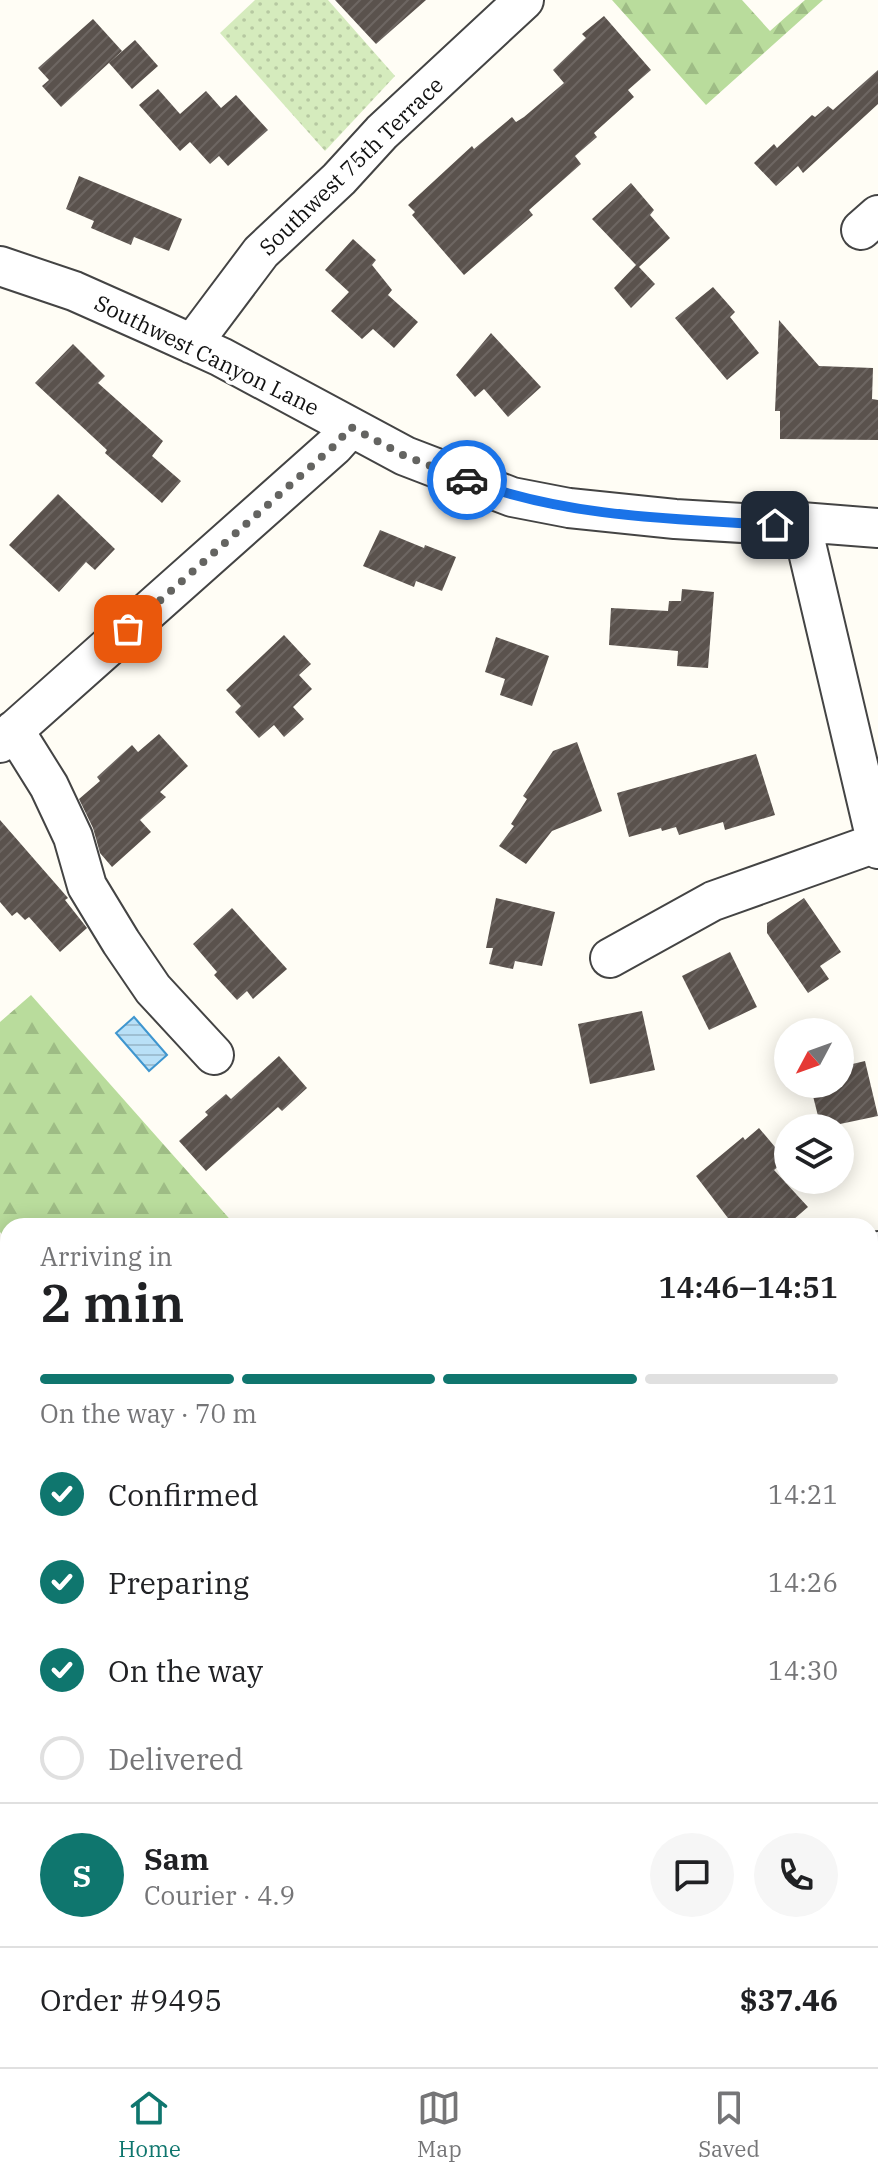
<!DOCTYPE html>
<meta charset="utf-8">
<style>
body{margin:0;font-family:"IBM Plex Serif",serif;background:#f6f6f6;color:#202124;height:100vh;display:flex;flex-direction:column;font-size:30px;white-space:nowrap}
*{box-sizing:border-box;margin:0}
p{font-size:26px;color:#757577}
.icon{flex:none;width:44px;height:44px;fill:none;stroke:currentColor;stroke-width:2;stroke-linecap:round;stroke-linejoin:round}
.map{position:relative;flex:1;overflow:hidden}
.side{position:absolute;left:0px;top:1218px;width:878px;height:850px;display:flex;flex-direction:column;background:#fff;border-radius:24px 24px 0 0;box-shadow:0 4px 20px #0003}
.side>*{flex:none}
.needle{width:52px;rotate:229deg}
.tools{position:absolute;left:774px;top:1018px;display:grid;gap:16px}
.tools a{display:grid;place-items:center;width:80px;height:80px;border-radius:50%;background:#fff;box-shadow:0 4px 20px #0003;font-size:40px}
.pin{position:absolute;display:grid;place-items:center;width:68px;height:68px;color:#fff;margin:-34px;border-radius:16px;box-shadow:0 4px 12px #0006}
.courier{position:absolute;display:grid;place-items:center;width:80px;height:80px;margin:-40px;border:6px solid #1a73e8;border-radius:50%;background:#fff;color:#222;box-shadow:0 2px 10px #0007}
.headline em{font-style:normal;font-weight:600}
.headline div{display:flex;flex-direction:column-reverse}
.headline{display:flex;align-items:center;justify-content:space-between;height:136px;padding:0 40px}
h1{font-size:52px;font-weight:600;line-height:60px}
.bar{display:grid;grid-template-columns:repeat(4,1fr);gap:12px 8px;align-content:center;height:96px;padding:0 40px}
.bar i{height:10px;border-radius:6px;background:#e0e0e0}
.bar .on{background:#0f766e}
.bar p{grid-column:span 4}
.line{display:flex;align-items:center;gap:20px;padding:0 40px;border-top:2px solid #e0e0e0}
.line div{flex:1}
.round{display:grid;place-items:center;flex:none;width:84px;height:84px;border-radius:42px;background:#f6f6f6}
ol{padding:0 40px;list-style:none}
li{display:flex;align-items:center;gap:24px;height:88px}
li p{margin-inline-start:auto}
li .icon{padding:8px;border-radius:50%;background:#0f766e;color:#fff;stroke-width:4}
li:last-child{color:#757577}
li i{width:44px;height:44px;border:4px solid #e0e0e0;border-radius:50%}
.tabs{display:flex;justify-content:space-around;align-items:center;height:112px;border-top:2px solid #e0e0e0;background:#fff;font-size:22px;color:#757577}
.tabs a{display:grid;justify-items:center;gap:4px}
.tabs .on{color:#0f766e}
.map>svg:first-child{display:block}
</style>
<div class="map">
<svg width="878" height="2067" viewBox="0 0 878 2067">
<defs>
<pattern id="grass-dots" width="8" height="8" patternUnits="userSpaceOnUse" patternTransform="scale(2)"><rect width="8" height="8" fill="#d5ebbd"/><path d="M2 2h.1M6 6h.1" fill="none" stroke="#b6c8a1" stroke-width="1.8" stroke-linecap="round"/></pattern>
<pattern id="forest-firs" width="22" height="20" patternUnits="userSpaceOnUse" patternTransform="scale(2)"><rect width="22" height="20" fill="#b9dc9c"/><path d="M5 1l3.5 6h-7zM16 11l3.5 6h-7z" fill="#9ebc85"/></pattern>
<pattern id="water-rules" width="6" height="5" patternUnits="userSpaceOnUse" patternTransform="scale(2)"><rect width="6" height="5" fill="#b9e0f7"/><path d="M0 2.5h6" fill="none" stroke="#9ebfd3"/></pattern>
<pattern id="building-hatch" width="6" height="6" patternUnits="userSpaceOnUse" patternTransform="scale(2)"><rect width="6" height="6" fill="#5a524d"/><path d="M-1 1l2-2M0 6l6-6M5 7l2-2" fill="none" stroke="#6d6662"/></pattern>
</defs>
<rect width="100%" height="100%" fill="#fffdf5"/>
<!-- grass -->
<path fill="url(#grass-dots)" d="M 255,0 L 328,0 L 395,76 L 325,151 L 220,33 Z"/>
<!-- forest -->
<path fill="url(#forest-firs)" d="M 612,0 L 742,0 L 770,31 L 805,0 L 823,0 L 706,105 Z
M 31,995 L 235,1225 L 235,1226 L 8,1226 L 8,1241 L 0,1232 L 0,1022 Z"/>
<!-- water -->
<path fill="url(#water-rules)" stroke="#3f96cf" stroke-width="2" d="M 134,1017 L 167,1055 L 149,1071 L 116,1033 Z"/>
<!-- building -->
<path fill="url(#building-hatch)" d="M 335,0 L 426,0 L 376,44 Z
M 604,16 L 651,70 L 628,90 L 634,97 L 594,133 L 597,137 L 575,156 L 581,164 L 529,210 L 533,215 L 464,275 L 412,215 L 415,212 L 408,205 L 472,146 L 474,149 L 512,117 L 516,122 L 524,117 L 564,83 L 553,70 L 586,38 L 582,34 Z
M 93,19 L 122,51 L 61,107 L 42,86 L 49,80 L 38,68 Z
M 135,40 L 158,66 L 132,89 L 109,63 Z
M 878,70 L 878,104 L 803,173 L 798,166 L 776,186 L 754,163 L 774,144 L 777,148 L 812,115 L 815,117 L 828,106 L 833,110 Z
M 158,89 L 180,114 L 206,91 L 221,108 L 236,95 L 268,130 L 228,166 L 219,156 L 210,164 L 190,142 L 180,151 L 139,105 Z
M 79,176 L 182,219 L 169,251 L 134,237 L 131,245 L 91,228 L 94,221 L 66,209 Z
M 631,183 L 654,210 L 650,215 L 670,238 L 639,267 L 655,284 L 631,308 L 614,288 L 636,265 L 592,219 Z
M 353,239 L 376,260 L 372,265 L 392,290 L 388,295 L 418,322 L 394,348 L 373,329 L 362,339 L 331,311 L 349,292 L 325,270 Z
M 713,287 L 735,312 L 730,317 L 759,353 L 727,380 L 675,318 Z
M 779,320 L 819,366 L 873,368 L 872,399 L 878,400 L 878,440 L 780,439 L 780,411 L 775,411 Z
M 491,333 L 541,387 L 508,417 L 484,389 L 475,397 L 456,375 Z
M 73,344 L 105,376 L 98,383 L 163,441 L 152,456 L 181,481 L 162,503 L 105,453 L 107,450 L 35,383 Z
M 58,494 L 115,549 L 95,570 L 86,562 L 59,592 L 9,545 Z
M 380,530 L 424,548 L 425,545 L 456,557 L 442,591 L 416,581 L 414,587 L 363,566 Z
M 682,589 L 714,592 L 708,668 L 677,666 L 678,651 L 609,645 L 611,608 L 668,611 L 669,601 L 681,601 Z
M 284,635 L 311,664 L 299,675 L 312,689 L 293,707 L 304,719 L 284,737 L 274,725 L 259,738 L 235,712 L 241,706 L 226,690 Z
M 496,637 L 549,656 L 532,706 L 500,695 L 505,679 L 485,672 Z
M 159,734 L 188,766 L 160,792 L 166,797 L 140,820 L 151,832 L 112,867 L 100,853 L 93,828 L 79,799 L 100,781 L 97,777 L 132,745 L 138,752 Z
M 577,742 L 602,811 L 552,831 L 526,864 L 499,846 L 514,826 L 511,824 L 527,799 L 523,796 L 553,751 Z
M 756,754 L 775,815 L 725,830 L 723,822 L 679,835 L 676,827 L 662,831 L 661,828 L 629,837 L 617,793 Z
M 0,820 L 68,898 L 65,900 L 87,928 L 60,952 L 29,917 L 25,920 L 17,912 L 12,916 L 0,902 Z
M 496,898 L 555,912 L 542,966 L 515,961 L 513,969 L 489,964 L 493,948 L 486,948 Z
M 804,898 L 841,952 L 820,966 L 829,979 L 808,993 L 767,933 L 767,923 Z
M 232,908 L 287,969 L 253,999 L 247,991 L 237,1000 L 214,975 L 217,972 L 193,944 Z
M 730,952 L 757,1007 L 709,1030 L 682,976 Z
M 642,1011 L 655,1070 L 590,1084 L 578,1024 Z
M 279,1056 L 307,1088 L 282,1111 L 278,1107 L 206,1171 L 179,1141 L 208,1115 L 205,1112 L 226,1094 L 231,1099 Z
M 865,1061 L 878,1116 L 821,1128 L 810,1084 L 840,1084 L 840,1067 Z
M 759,1128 L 786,1160 L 774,1170 L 808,1207 L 786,1226 L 734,1226 L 696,1176 L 743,1137 L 745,1140 Z"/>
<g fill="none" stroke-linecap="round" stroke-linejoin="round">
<!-- minor casing -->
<g stroke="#444" stroke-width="42">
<path id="minor" d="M 861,230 L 878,215
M 0,266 L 74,291 L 155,327 L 221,357 L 405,456 L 512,497 L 569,508 L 675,519 L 775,525 L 801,522 L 878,528
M 192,344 L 261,252 L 339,179 L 382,132 L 524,0
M 801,522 L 878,849
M 14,730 L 49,786 L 73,837 L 87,886 L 121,942 L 153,989 L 214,1055
M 0,743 L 334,446 L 351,427
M 610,958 L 713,901 L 876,843
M 870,1257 L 878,1251
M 870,1888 L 878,1881
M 674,2067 L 682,2060"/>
</g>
<!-- highway casing -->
<g stroke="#222" stroke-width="48">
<path id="highway" d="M 0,1943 L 8,1951
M 0,2044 L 8,2052
M 117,2060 L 124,2067"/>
</g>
<!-- path -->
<path stroke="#333" stroke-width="5" stroke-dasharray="8 4" stroke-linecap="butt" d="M 0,1841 L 8,1849
M 218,2060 L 224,2067"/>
<!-- minor -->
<use href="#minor" stroke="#fff" stroke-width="38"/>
<!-- highway -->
<use href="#highway" stroke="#f5a25d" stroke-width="44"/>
</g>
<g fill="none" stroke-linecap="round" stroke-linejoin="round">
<!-- done -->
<path stroke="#646461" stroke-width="8" stroke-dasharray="0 14.4" d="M 128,629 L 334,446 L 351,427 L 405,456 L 467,480"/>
<!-- route -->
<path stroke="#1a73e8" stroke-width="10" d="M 467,480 C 565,517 671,519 775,525"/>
</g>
<g text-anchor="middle" stroke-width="8" stroke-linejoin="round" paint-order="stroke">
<!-- street labels -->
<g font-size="22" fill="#111" stroke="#fff">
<text transform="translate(351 166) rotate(-44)" y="8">Southwest 75th Terrace</text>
<text transform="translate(207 355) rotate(26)" y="8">Southwest Canyon Lane</text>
</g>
</g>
</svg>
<div class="tools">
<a><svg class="needle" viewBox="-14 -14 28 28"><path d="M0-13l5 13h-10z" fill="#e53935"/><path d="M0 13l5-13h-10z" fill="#757577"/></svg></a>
<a><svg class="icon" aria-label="layers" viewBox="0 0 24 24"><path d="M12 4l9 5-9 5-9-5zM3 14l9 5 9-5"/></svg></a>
</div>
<div class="pin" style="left:128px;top:629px;background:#ea580c"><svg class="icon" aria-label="bag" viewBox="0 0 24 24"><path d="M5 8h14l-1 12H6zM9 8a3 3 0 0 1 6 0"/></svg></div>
<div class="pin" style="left:775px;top:525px;background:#1f2937"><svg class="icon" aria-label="home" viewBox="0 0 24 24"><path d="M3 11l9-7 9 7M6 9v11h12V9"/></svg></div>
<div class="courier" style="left:467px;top:480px"><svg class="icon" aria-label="car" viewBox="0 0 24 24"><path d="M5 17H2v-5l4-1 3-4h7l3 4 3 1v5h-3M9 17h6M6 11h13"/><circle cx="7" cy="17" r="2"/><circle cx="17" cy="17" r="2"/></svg></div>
<section class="side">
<div class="headline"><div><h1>2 min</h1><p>Arriving in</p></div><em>14:46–14:51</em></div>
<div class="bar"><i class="on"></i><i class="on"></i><i class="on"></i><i></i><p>On the way · 70 m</p></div>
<ol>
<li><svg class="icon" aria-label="check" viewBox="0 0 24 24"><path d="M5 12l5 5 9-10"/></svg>Confirmed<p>14:21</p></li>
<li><svg class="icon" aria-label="check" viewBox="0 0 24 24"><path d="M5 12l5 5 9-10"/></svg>Preparing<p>14:26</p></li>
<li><svg class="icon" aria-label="check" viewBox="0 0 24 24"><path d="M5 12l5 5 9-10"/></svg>On the way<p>14:30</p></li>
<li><i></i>Delivered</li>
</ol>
<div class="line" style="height:144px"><b class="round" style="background:#0f766e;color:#fff">S</b><div><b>Sam</b><p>Courier · 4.9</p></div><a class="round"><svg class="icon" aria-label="chat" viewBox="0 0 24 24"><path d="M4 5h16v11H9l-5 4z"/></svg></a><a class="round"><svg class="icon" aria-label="phone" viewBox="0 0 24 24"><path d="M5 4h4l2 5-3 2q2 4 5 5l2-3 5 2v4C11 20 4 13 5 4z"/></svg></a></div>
<div class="line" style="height:104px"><div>Order #9495</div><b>$37.46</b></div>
</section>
</div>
<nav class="tabs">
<a class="on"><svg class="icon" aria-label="home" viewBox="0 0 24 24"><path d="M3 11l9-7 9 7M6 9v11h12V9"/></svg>Home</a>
<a><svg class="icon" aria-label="map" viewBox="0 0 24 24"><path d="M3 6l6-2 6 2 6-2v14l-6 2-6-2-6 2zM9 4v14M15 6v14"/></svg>Map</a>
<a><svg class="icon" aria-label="saved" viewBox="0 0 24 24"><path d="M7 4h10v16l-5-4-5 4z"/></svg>Saved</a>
</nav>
